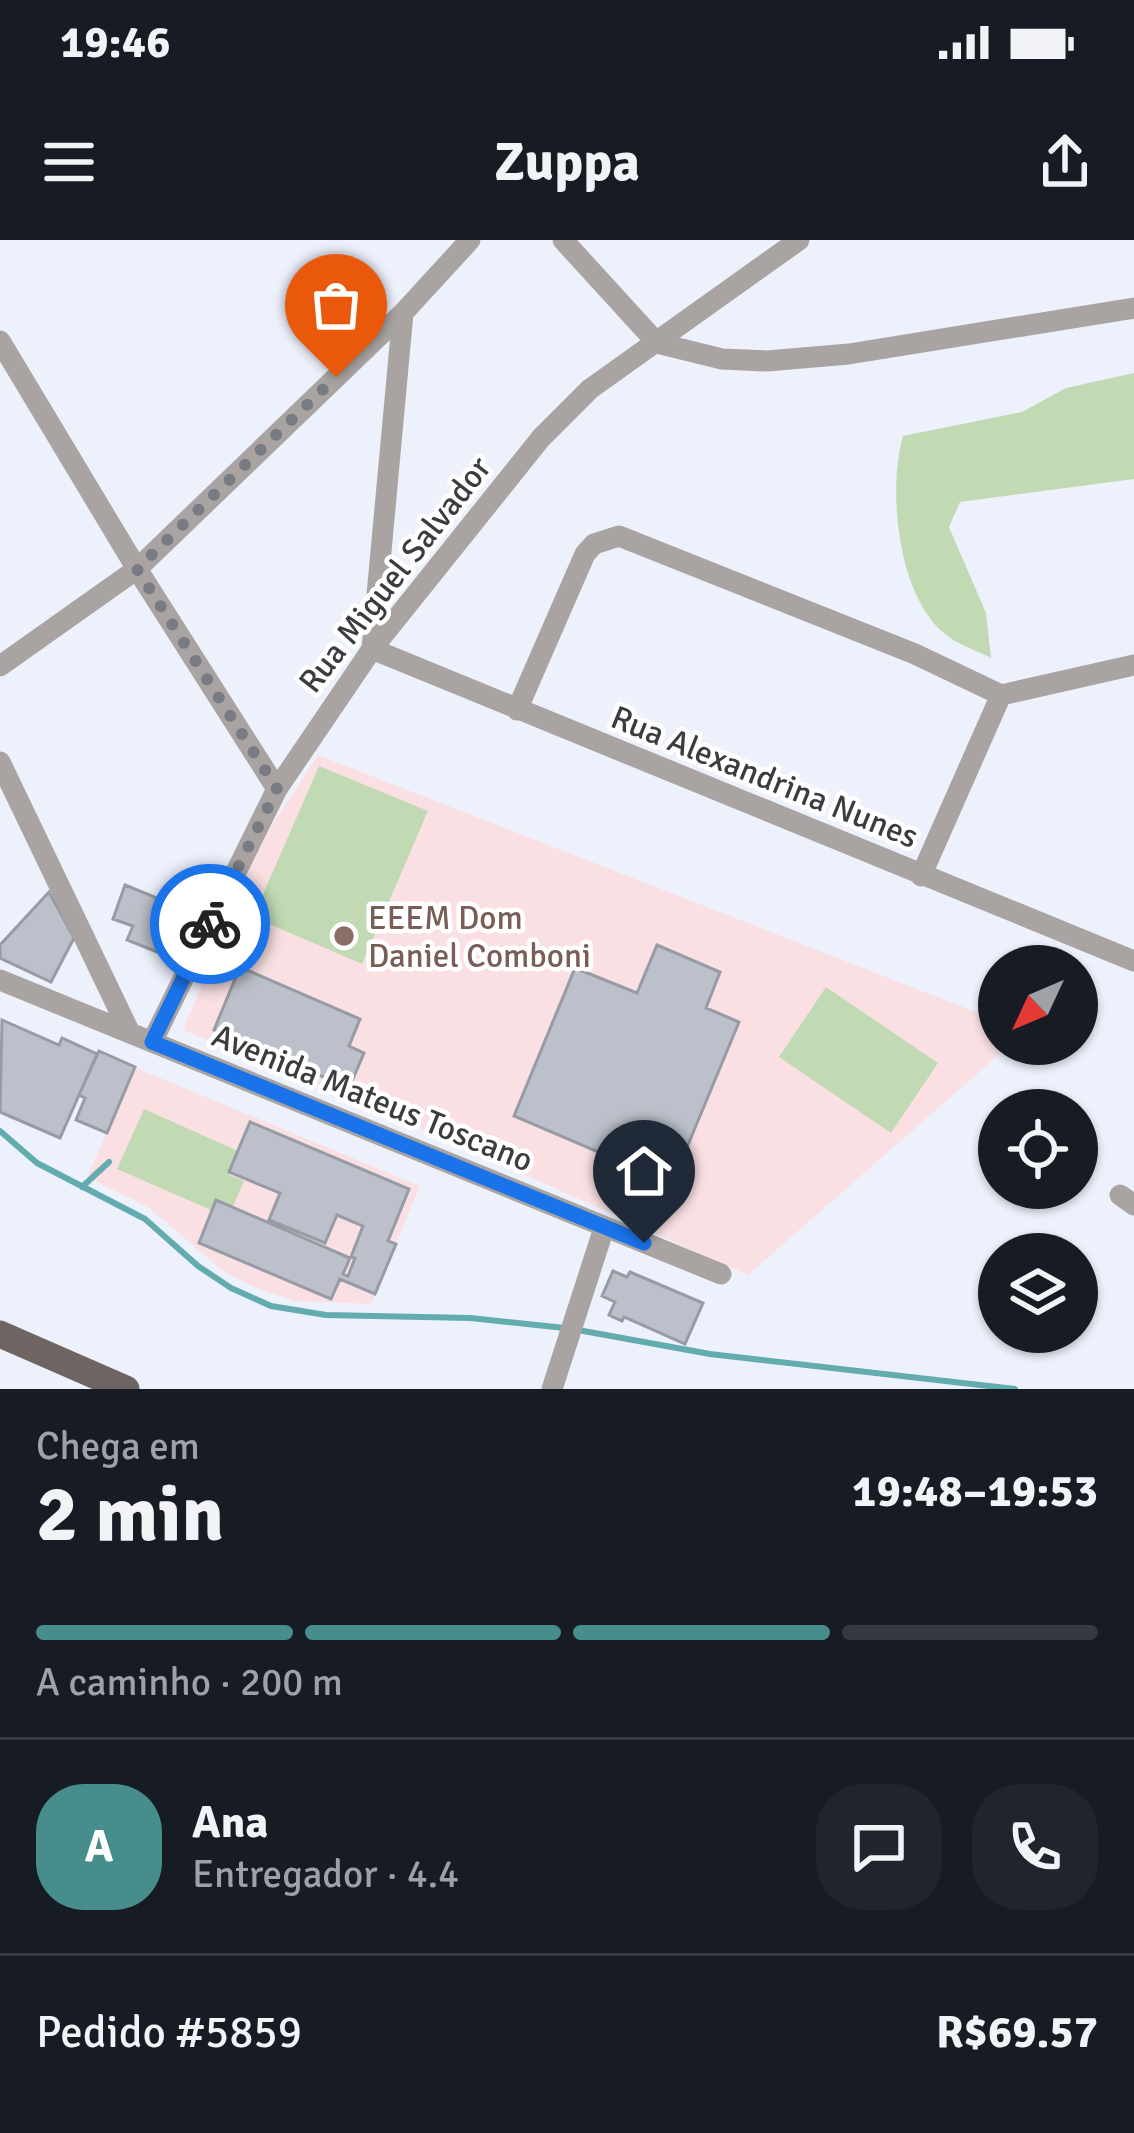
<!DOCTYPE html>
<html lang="pt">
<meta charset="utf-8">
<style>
body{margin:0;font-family:Signika,sans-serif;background:#20242c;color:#f1f3f6;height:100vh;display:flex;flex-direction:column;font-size:45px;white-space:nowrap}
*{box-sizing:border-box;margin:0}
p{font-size:39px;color:#9ea1a6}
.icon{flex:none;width:66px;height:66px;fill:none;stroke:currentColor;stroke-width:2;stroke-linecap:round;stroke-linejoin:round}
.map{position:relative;height:1149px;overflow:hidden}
.details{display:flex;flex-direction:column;background:#171b24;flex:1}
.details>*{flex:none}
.needle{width:78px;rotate:226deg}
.buttons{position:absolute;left:978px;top:705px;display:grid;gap:24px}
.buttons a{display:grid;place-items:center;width:120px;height:120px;border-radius:50%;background:#171b24;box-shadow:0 3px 9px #0004;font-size:60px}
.pin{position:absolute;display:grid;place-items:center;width:102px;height:102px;color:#fff;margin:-123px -51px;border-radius:50% 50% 50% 0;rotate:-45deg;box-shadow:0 0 12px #0007}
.pin .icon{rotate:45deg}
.courier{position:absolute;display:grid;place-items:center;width:120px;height:120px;margin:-60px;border:9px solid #1a73e8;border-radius:50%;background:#fff;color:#222;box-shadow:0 3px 15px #0007}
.overview em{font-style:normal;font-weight:700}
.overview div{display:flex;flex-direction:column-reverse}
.overview{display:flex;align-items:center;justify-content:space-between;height:204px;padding:0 36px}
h1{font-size:78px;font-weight:700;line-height:90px}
.bar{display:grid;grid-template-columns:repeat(4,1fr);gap:18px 12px;align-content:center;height:144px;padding:0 36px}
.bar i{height:15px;border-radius:9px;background:#363941}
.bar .selected{background:#468d8b}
.bar p{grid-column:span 4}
.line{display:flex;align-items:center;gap:30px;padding:0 36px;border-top:3px solid #363941}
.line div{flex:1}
.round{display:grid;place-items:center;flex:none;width:126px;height:126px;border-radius:48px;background:#20242c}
.status{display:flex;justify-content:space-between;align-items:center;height:84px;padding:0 60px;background:#171b24;direction:ltr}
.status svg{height:33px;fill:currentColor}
header{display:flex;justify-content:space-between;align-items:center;height:156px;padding:0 36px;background:#171b24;font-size:54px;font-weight:700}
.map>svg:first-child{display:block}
</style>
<div class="status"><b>19:46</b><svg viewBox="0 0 49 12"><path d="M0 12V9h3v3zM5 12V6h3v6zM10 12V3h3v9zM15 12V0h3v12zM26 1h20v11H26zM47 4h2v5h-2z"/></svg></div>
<header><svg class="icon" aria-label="menu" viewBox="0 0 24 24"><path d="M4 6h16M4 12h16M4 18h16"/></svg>Zuppa<svg class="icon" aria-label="share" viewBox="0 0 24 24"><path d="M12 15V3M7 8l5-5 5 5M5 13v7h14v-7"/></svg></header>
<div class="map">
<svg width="1134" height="1149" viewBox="0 0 1134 1149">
<rect width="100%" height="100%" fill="#edf1fc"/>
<!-- education -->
<path fill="#fae0e3" d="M 318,515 L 999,781 L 999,804 L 1011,804 L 748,1035 L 378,869 L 183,790 L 261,602 Z
M 136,828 L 420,946 L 371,1064 L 295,1061 L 256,1048 L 223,1031 L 148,967 L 87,937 Z"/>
<!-- green -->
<path fill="#c1dab3" d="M 1134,133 L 1134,239 L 960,262 L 949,287 L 986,373 L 991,418 C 978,411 961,406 949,397 C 898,362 887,251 903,196 L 1022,172 L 1066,148 Z
M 319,526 L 428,571 L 362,724 L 253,677 Z
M 826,747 L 938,823 L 891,893 L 779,817 Z
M 144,869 L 238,911 L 229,935 L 244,941 L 233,967 L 216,960 L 211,970 L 117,929 Z"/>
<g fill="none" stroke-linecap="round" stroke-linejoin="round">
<!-- stream -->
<path stroke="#62abaf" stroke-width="6" d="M 0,891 L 37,923 L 145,979 L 198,1026 L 231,1048 L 271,1066 L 326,1075 L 470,1078 L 565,1088
M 82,947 L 109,922
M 578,1090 L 710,1114 L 1015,1149"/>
</g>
<!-- building -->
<path fill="#bcc0ca" stroke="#979ba5" stroke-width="3" d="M 125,645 L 184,669 L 167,716 L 127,700 L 133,686 L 113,679 Z
M 49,652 L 74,698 L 51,742 L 0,718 L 0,705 Z
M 657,705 L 720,732 L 706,768 L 739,782 L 685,912 L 623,886 L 610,917 L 514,876 L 575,728 L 637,753 Z
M 240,727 L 360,779 L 349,806 L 364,813 L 349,848 L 214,790 Z
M 2,780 L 59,805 L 62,798 L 97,814 L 60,898 L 0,872 Z
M 99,811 L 135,827 L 107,893 L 76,880 L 85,858 L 79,855 Z
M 250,882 L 409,949 L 388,1001 L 396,1004 L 375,1054 L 340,1039 L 331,1059 L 199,1003 L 216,960 L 350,1018 L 343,1034 L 348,1036 L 355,1018 L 351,1017 L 363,986 L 337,975 L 325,1003 L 269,980 L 280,953 L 229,932 Z
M 613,1031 L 627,1037 L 630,1032 L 703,1063 L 685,1104 L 624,1077 L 622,1081 L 609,1075 L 615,1062 L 602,1056 Z"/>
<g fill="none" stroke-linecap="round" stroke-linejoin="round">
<!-- minor -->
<path stroke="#a9a4a2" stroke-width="21" d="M 563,0 L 657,103 L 722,119 L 767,121 L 849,114 L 1134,68
M 403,73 L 372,409 L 1134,721
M 0,101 L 137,329 L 277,549
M 0,426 L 137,329 L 403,73 L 470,0
M 517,470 L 585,314 L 594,304 L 619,296 L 915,414 L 1001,455
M 0,522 L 130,793
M 921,636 L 1001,455 L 1134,425
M 0,740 L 721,1034
M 152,802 L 277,549 L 372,409 L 541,198 L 590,149 L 799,0
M 1120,955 L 1134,965
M 552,1149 L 604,988"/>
<!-- major -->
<path stroke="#6e6462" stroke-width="27" d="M 0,1094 L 126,1149"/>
</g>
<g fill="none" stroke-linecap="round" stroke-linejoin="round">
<!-- done -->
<path stroke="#797b82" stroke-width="12" stroke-dasharray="0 21.6" d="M 210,684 L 277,549 L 137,329 L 336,137"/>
<!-- route -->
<path stroke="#1a73e8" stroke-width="15" d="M 210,684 L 152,802 L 644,1003"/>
</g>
<!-- markers -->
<circle fill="#8d6e63" stroke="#fff" stroke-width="4.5" cx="344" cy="696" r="12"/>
<g text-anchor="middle" stroke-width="9" stroke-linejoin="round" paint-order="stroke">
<!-- street labels -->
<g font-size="33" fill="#3a3c40" stroke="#fff">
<text transform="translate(394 334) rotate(-52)" y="12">Rua Miguel Salvador</text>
<text transform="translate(765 536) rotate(22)" y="12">Rua Alexandrina Nunes</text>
<text transform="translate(373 857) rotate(22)" y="12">Avenida Mateus Toscano</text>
</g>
<!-- education labels -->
<g font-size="33" fill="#785e54" stroke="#fff" text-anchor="start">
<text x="368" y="689">EEEM Dom<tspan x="368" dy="38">Daniel Comboni</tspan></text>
</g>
</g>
</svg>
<div class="buttons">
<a><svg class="needle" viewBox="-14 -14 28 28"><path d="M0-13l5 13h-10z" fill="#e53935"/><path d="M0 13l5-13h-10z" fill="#9ea1a6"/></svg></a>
<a><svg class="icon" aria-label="locate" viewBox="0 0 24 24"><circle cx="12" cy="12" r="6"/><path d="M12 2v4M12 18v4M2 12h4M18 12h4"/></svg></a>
<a><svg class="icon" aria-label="layers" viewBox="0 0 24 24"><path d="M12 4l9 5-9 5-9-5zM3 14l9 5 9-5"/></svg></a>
</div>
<div class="pin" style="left:336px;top:137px;background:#ea580c"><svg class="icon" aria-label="bag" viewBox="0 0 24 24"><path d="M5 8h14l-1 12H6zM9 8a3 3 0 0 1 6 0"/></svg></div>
<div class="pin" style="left:644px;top:1003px;background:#1f2937"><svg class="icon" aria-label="home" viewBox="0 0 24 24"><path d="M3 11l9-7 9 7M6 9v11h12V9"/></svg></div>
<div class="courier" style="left:210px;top:684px"><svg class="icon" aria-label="bike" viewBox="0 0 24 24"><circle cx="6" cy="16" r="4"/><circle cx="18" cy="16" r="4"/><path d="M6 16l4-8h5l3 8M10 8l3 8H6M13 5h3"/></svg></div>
</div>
<section class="details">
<div class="overview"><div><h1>2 min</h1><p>Chega em</p></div><em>19:48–19:53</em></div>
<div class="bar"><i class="selected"></i><i class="selected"></i><i class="selected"></i><i></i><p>A caminho · 200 m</p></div>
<div class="line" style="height:216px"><b class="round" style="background:#468d8b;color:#fff">A</b><div><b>Ana</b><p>Entregador · 4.4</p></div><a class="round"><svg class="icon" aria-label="chat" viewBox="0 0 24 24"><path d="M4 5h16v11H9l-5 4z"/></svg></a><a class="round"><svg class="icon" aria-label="phone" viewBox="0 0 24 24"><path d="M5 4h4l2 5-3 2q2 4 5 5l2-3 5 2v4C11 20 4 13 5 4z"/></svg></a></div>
<div class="line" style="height:156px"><div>Pedido #5859</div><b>R$69.57</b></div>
</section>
